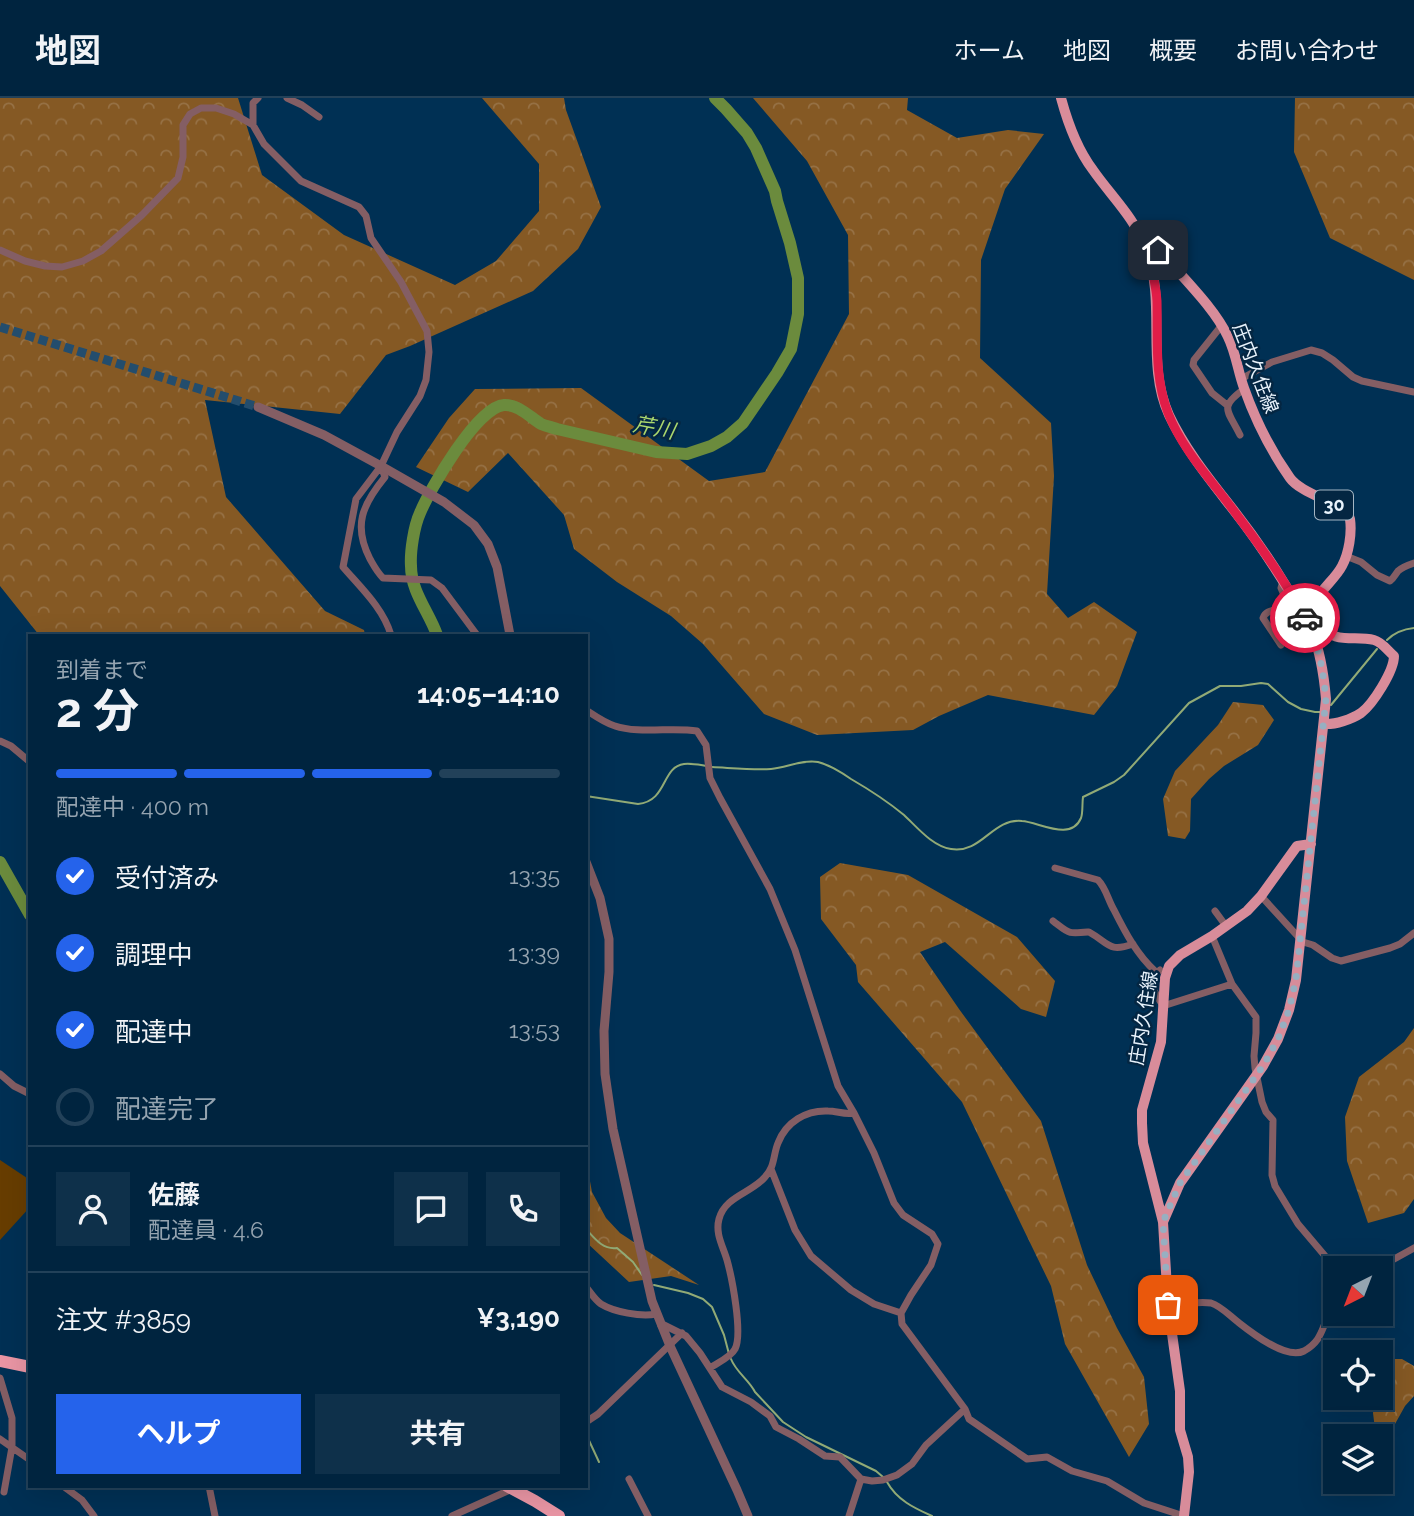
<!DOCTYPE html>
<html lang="ja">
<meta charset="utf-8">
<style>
body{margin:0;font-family:Raleway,"Noto Sans JP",sans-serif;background:#0e304a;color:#f1f3f6;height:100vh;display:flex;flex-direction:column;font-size:26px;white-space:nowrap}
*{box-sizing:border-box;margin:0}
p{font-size:23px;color:#95a4b0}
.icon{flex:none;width:38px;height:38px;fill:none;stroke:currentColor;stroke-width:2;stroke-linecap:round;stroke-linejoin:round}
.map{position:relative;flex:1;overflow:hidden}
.side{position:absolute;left:28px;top:536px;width:560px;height:854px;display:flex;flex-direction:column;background:#00243f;border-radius:0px;box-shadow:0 7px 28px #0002,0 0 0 2px #224159}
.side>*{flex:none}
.needle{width:46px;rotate:222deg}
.buttons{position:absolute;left:1323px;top:1158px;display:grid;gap:14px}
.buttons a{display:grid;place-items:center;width:70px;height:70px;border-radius:0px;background:#00243f;box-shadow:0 7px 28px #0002,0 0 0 2px #224159;font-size:35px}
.pin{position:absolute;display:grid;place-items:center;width:60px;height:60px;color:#fff;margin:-30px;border-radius:14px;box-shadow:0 4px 10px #0006}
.courier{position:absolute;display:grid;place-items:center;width:70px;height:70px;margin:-35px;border:5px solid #e11d48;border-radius:50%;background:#fff;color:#222;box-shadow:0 2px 9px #0007}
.summary em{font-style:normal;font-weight:700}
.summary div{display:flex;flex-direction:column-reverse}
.summary{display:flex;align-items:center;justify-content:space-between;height:119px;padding:0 28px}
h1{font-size:46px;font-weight:700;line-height:52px}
.bar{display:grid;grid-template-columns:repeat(4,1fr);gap:10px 7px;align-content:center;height:84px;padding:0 28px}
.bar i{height:9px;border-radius:5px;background:#224159}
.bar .active{background:#2563eb}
.bar p{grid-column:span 4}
.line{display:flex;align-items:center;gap:18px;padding:0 28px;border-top:2px solid #224159}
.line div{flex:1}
.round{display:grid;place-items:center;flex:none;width:74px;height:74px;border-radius:0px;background:#0e304a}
ol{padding:0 28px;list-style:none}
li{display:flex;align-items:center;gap:21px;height:77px}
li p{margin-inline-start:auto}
li .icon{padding:7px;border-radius:50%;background:#2563eb;color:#fff;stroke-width:4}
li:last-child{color:#95a4b0}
li i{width:38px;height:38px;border:4px solid #224159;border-radius:50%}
.action{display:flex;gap:14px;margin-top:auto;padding:14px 28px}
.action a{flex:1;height:80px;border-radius:0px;background:#2563eb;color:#fff;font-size:28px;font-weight:700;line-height:80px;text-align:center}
.action a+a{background:#0e304a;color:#f1f3f6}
header{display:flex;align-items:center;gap:42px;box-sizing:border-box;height:98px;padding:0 35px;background:#00243f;border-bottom:2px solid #224159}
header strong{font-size:33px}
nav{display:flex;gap:38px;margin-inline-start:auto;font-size:24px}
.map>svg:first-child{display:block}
</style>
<header>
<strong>地図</strong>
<nav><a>ホーム</a><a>地図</a><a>概要</a><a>お問い合わせ</a></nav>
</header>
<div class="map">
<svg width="1414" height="1418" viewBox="0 0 1414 1418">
<defs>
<pattern id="forest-crowns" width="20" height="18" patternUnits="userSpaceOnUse" patternTransform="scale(1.75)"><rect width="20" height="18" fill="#855924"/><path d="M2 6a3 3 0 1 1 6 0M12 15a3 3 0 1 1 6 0" fill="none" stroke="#967145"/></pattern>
</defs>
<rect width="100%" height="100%" fill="#003054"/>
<!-- forest -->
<path fill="url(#forest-crowns)" d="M 0,0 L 238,0 L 262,77 L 344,137 L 455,187 L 496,163 L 539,113 L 539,66 L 482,0 L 564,0 L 566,12 L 601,109 L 578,151 L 533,193 L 410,248 L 386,257 L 340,316 L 205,302 L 226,399 L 325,513 L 364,532 L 365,537 L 39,537 L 0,488 Z
M 753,0 L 908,0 L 907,12 L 957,40 L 1008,32 L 1044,36 L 1005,91 L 981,162 L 980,260 L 1051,325 L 1054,378 L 1047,496 L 1068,520 L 1094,504 L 1137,534 L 1117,588 L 1094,617 L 988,597 L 939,618 L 913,632 L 817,637 L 764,616 L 703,546 L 671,518 L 617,484 L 574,451 L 564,417 L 508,355 L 468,394 L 416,369 L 449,320 L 475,291 L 581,290 L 709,383 L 765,374 L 849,216 L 848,137 L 807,63 Z
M 1295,0 L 1414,0 L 1414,182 L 1330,140 L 1294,54 Z
M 1233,604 L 1263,607 L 1274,622 L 1258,647 L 1224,668 L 1209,681 L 1191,701 L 1190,733 L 1185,741 L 1168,738 L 1163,701 L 1175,673 L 1218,627 Z
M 840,765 L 908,777 L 1017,839 L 1055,883 L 1046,919 L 1021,911 L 945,844 L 920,854 L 959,911 L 1041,1023 L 1087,1167 L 1117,1230 L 1144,1279 L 1149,1326 L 1129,1359 L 1065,1246 L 1051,1188 L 962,1004 L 858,884 L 856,867 L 821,821 L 820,779 Z
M 1414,930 L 1414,1101 L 1404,1115 L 1368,1125 L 1347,1063 L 1345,1019 L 1359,979 L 1404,944 Z
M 586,1062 L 592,1094 L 606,1120 L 620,1135 L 699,1187 L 671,1178 L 629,1184 L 586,1144 Z
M 1385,1261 L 1402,1261 L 1414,1268 L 1414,1298 L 1405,1308 L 1395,1326 L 1393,1342 L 1381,1359 L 1381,1339 L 1376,1339 L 1373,1315 L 1375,1300 L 1381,1300 L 1381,1276 Z"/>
<!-- park -->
<path fill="#673d00" d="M 0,1062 L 30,1082 L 30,1109 L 0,1142 Z"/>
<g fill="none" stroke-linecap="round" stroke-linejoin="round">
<!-- stream -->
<path stroke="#91aa76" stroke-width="2" d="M 1387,542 C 1394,535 1404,531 1414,530
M 1331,607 L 1377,551
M 712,669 C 732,670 752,672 771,671 C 786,670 803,661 818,664 C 830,667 841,674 851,681 C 870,692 887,703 904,717 C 917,729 932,748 951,751 C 982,756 992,720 1022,723 C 1039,724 1071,744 1081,720 C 1083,715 1082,706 1083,699 L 1114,684 L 1124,677 L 1189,605 L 1220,588 L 1241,588 L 1261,585 L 1268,586 L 1288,604 L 1301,611 L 1315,614 L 1322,614
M 586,698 L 638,706 C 668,703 661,669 684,666 C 691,665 700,667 707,668
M 586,1131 C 595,1141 603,1152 617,1150 L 633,1164 L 642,1177
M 654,1187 L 688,1195 L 703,1201 L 712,1209 L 724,1237 L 729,1256
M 731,1261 C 736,1274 749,1282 755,1294 L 783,1324 L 806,1339 L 876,1373 L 883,1379
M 586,1336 L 599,1364
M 887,1384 C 897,1402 914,1410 932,1418"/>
<!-- river -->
<path stroke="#6b8b3d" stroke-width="12" d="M 437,537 C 429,514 411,494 411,468 C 410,454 414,428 420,415 C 430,391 477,309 504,307 C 518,306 530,319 541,326 C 546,328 551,329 557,331 L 656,354 L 687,356 L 711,348 L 727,339 L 743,325 L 777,275 L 791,251 L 798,216 L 798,180 L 790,145 L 777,103 L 775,93 L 756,50 L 747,35 L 726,11 L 715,0
M 0,764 L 30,817"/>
<!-- tertiary-tunnel -->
<path stroke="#234d6d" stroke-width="9" stroke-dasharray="9 4.5" stroke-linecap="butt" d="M 0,229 L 258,309"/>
<!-- minor -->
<path stroke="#845e64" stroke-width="7" d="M 287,0 L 302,7 L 319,19
M 253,27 L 253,5 L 258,0
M 0,152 L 25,163 L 45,168 L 62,169 L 83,163 L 101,153 L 142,117 L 178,80 L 183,59 L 183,27 L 190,16 L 201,10 L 216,10 L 234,16 L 253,27 L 264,46 L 301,83 L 359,109 L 366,118 L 371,140 L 401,184 L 427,233 L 429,254 L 426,282 L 420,298 L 397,334 L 381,368 L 356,401 L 343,469 C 361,490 383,510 391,537
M 1222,227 L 1194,262 L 1193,267 L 1212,295 L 1227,307
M 1241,281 L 1272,264 L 1311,252 L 1322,255 L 1333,262 L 1353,279 L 1362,283 L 1414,294
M 1240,337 C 1228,312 1218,310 1244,291
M 381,368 L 385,379 C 362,407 353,428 370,461 C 374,468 377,474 383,480 L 431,482 L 442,490 L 477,537
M 1346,458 L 1361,464 L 1377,477 L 1390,483 C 1394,480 1395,477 1398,473 C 1402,469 1408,467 1414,465
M 1281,547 L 1263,520 C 1266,511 1276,513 1284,509 L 1286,502 L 1281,490 L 1283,483
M 586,612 C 595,618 605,625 615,628 C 638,636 673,629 697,633 L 706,647 L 710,680 L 720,700 L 770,791 L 795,852 L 838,988 L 854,1015 L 874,1055 L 894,1105 L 903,1117 L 932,1136 L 938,1146 L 931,1167 L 911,1197 L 901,1215 L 902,1226 L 965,1311 L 969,1321 L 1027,1361 L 1047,1359 L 1072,1373 L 1107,1383 L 1144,1405 L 1184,1418
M 0,643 L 11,648 L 30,664
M 1055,770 L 1098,782 C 1106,790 1108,802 1114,812 C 1125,834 1137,857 1156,874
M 1261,798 L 1303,844 L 1313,847 L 1332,860 L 1341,863 L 1390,850 L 1400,846 L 1414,835
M 1215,813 L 1226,828
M 1053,823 C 1070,836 1067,836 1089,834 C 1109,845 1108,855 1133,846
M 1212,838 L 1232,886 L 1256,919 L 1256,935 L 1254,958 L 1255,970 L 1262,1004 L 1266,1014 L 1273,1022 L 1272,1077 L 1275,1088 L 1298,1126 L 1331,1165 L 1335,1174
M 1160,872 C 1144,884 1156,895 1163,908 L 1232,886
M 0,976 L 14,988 L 30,996
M 771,1071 L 795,1132 L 811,1158 L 851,1192 L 874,1206 L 901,1215
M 1376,1171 L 1414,1150
M 586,1189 C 591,1195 595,1202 601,1206 C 614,1214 641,1219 656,1216
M 1168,1207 C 1180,1206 1200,1203 1211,1205 C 1221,1208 1230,1218 1238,1224 C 1252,1235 1286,1262 1304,1253 C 1327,1240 1320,1223 1335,1211
M 661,1228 L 664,1227 L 686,1238 L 700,1255 L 722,1289 L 751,1304 L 770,1318 L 776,1329 L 799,1341 L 825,1358 L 840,1359 L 861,1381 L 872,1383 L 883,1382 L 897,1377 L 912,1366 L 926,1347 L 965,1311
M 710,1270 C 717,1265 731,1259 735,1251 C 743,1236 732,1180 727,1162 C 723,1148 715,1136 719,1121 C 725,1098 752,1095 765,1079 C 775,1069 773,1057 778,1045 C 786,1024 806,1012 828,1013 C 837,1013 845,1017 854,1015
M 0,1280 L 12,1320 L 12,1349 L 4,1394
M 586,1324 L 598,1316 L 682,1235
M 0,1341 L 30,1362
M 629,1381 L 648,1418
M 63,1388 L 82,1402 L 94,1418
M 209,1388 L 215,1418
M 452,1418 L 512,1391
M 849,1418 L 861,1381"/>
<!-- tertiary -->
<path stroke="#845e64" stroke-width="9" d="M 258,309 L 324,337 L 381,368 L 444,404 L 474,427 L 488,446 L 497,469 L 510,537
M 586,764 L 600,800 L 609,841 L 609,874 L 604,933 L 605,976 L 613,1031 L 652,1203 L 670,1248 L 737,1392 L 748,1418"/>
<!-- primary -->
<path stroke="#d88c9a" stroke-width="10" d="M 1061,0 C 1068,26 1077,51 1093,72 C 1111,98 1135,120 1146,151 C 1167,204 1145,265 1169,317 C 1186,353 1211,383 1235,414 C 1253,437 1270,462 1286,488 C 1295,502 1306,518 1312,534 C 1321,555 1324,578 1326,601 L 1296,882 L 1289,912 L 1278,941 L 1263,968 L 1180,1085 L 1163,1124 L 1168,1207 L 1180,1293 L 1180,1332 L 1188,1359 L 1189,1374 L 1184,1418
M 1146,150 L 1159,152 C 1181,178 1214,209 1228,239 C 1236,255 1238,274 1244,290 C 1255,321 1271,353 1290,380 C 1302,397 1347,406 1350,421 C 1352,435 1349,455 1342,468 C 1331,489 1304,499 1320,526 C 1333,547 1355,537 1374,542 C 1382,544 1388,553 1394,558 C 1394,573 1373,606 1361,615 C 1352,621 1335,627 1324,626
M 1163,1124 L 1143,1045 L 1142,1025 L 1142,1012 L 1161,944 L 1165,880 L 1169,868 L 1180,857 L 1212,838 L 1247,813 L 1261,798 L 1297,748 L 1311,746"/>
<!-- trunk -->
<path stroke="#e995a4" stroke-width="12" d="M 0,1263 L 30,1269
M 507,1388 L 535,1403 L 559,1418"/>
</g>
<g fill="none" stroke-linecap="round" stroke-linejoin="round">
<!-- done -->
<path stroke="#97afc1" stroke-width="7" stroke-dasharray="0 12.6" d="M 1168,1207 L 1163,1124 L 1180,1085 L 1263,968 L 1278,941 L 1289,912 L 1296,881 L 1326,601 C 1323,573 1319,545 1305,520"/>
<!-- route -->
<path stroke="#e11d48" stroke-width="9" d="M 1158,152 L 1146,150 C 1151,167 1156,185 1157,203 C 1158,241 1154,278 1168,315 C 1183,353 1213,384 1237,417 C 1262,450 1286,484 1305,520"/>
</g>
<g text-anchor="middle" stroke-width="5" stroke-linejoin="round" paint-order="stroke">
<!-- shield labels -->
<rect fill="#042642" stroke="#a4b6c4" stroke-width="2" x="1315" y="392.5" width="38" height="29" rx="5"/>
<g font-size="18" font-weight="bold" fill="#e9f3fc">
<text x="1334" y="413">30</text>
</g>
<!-- street labels -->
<g font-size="19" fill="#e9f3fc" stroke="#042642">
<text transform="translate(1256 270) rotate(69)" y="7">庄内久住線</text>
<text transform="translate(1143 920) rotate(-81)" y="7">庄内久住線</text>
</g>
<!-- water labels -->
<g font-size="21" font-style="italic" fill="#abd76e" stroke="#042642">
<text transform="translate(654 330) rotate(11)" y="7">芹川</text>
</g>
</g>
</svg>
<div class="buttons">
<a><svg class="needle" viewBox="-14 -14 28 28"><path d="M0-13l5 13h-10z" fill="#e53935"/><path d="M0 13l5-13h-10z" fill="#95a4b0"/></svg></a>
<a><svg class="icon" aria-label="locate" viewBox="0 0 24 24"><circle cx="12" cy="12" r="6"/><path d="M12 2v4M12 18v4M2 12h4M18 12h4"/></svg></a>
<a><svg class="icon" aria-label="layers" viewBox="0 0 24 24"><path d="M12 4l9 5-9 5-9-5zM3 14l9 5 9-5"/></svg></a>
</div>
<div class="pin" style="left:1168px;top:1207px;background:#ea580c"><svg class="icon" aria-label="bag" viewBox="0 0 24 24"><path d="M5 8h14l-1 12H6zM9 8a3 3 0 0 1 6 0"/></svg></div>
<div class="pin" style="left:1158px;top:152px;background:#1f2937"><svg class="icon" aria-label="home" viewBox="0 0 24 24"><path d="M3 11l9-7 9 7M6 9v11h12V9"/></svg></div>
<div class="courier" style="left:1305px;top:520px"><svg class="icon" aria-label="car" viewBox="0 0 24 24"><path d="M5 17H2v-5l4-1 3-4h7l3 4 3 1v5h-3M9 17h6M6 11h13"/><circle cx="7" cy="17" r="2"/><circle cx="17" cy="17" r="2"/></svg></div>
<section class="side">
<div class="summary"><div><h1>2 分</h1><p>到着まで</p></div><em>14:05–14:10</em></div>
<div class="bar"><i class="active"></i><i class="active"></i><i class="active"></i><i></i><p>配達中 · 400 m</p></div>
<ol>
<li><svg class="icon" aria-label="check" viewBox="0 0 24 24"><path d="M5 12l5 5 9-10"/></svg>受付済み<p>13:35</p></li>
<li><svg class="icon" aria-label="check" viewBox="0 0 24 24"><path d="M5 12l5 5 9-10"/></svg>調理中<p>13:39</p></li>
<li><svg class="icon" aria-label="check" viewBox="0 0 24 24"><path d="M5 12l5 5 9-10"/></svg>配達中<p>13:53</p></li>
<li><i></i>配達完了</li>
</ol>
<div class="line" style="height:126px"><a class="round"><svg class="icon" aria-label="person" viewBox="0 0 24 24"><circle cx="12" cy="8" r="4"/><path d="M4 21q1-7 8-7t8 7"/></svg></a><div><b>佐藤</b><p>配達員 · 4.6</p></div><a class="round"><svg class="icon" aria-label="chat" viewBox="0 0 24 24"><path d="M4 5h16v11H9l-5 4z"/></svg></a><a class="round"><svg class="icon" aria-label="phone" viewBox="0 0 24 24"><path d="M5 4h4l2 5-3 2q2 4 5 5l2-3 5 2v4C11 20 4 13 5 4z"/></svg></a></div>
<div class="line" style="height:91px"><div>注文 #3859</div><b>¥3,190</b></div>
<div class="action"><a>ヘルプ</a><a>共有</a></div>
</section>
</div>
